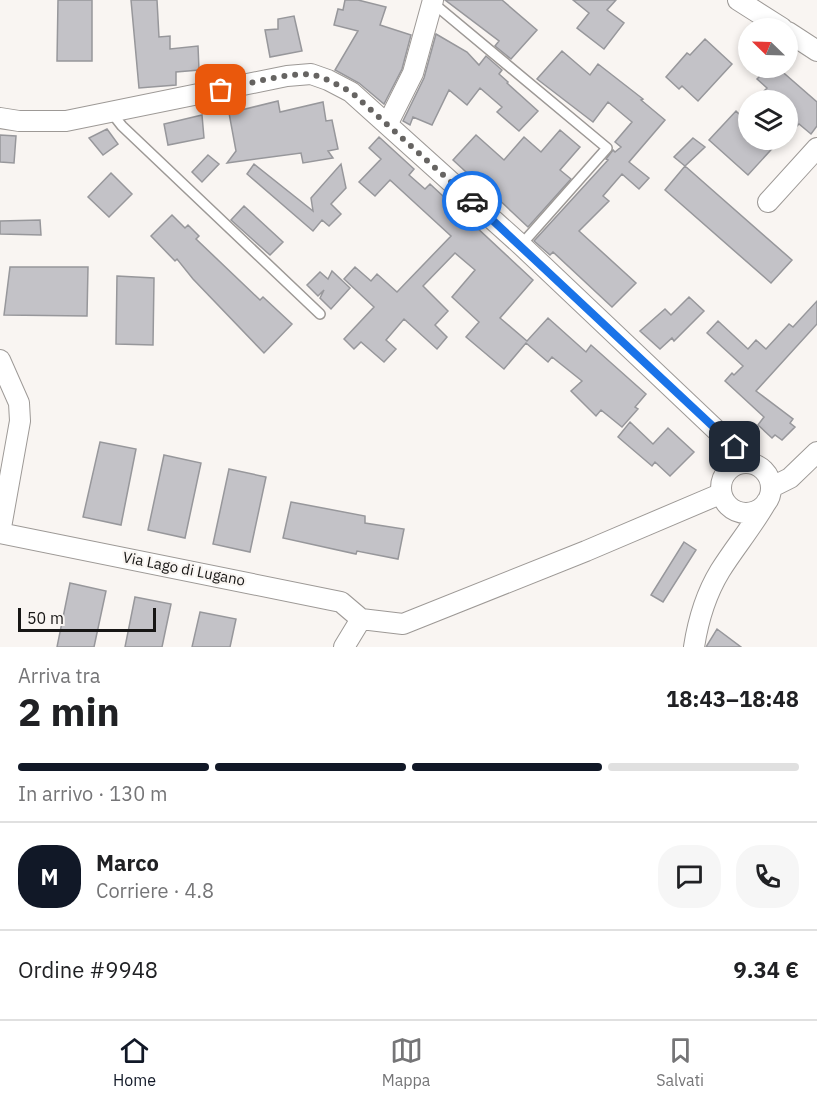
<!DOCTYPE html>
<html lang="it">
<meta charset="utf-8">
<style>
body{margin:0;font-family:"IBM Plex Sans",sans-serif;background:#f6f6f6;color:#202124;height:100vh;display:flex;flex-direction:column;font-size:22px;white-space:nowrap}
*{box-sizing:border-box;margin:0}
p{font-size:20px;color:#757577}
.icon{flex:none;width:33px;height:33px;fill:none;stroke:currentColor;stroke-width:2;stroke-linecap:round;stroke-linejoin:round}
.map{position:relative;height:647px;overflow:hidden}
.side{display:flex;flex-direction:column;background:#fff;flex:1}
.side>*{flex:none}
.needle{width:39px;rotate:293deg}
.fabs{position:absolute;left:738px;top:18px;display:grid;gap:12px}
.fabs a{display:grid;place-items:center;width:60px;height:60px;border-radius:50%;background:#fff;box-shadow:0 3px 9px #0003;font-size:30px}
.scale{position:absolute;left:18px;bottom:15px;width:138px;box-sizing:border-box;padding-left:6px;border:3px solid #171615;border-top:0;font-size:16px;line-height:21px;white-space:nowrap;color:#171615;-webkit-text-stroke:4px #f9f5f2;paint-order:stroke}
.pin{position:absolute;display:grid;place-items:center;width:51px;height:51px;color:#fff;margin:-26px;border-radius:12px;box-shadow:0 3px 9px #0006}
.courier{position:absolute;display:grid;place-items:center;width:60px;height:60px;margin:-30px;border:4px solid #1a73e8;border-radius:50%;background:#fff;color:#222;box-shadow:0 2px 8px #0007}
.headline em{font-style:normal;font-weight:700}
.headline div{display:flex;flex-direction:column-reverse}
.headline{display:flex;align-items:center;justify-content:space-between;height:102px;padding:0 18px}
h1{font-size:39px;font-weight:700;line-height:45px}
.bar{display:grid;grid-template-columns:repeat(4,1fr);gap:9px 6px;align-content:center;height:72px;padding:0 18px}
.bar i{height:8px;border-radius:4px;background:#e0e0e0}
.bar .active{background:#111827}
.bar p{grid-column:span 4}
.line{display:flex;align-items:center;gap:15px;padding:0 18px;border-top:2px solid #e0e0e0}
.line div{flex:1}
.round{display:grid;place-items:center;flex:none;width:63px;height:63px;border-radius:24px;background:#f6f6f6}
.tabs{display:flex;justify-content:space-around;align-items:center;height:84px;border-top:2px solid #e0e0e0;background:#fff;font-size:16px;color:#757577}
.tabs a{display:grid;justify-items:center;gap:3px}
.tabs .active{color:#111827}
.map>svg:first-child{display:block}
</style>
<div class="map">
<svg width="817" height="647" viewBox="0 0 817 647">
<rect width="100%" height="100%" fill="#f9f5f2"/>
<!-- building -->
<path fill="#c3c2c7" stroke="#97979b" stroke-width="1.5" d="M 58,0 L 92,0 L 92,61 L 57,61 Z
M 131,0 L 157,0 L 159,37 L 170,36 L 170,49 L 198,46 L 199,70 L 176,72 L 176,85 L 139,88 Z
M 345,0 L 358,0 L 386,7 L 380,25 L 411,35 L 402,69 L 384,104 L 359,83 L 335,70 L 358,31 L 334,25 L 338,9 L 343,10 Z
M 445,0 L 502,0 L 537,30 L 511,59 L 495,46 L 499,41 Z
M 573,0 L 616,0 L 607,10 L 624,23 L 604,49 L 577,28 L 589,13 Z
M 294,16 L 302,51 L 270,57 L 265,30 L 278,29 L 278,19 Z
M 436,34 L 467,52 L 479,65 L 486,56 L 502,70 L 499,74 L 508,82 L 507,83 L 538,111 L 519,131 L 497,112 L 502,107 L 480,88 L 467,105 L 449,90 L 432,125 L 413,117 L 410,125 L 403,121 L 424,78 Z
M 705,39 L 732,64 L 698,101 L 682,86 L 679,89 L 666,77 L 687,53 L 690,55 Z
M 562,51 L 590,75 L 598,64 L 643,99 L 641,100 L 665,120 L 629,162 L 649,178 L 639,189 L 622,174 L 603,196 L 609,201 L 579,231 L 636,283 L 612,307 L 553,252 L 550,255 L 534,241 L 608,160 L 606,159 L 613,150 L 615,152 L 621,147 L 615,142 L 632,122 L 608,102 L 593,122 L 537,79 Z
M 768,68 L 778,68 L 817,102 L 817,126 L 811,134 L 799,124 L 795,128 L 788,121 L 788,100 L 755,100 L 767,88 L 757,79 Z
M 278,101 L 280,112 L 323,102 L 326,121 L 332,120 L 338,149 L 328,151 L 333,158 L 303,163 L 301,153 L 227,163 L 236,151 L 229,113 Z
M 736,111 L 748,123 L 748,140 L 780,140 L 748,175 L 709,140 Z
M 202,115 L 204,138 L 168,145 L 164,124 Z
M 107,129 L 118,144 L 103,155 L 89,138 Z
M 560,130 L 580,147 L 560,170 L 571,179 L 528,227 L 478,180 L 477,182 L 453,160 L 476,135 L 504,160 L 524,137 L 541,152 Z
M 0,135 L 16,136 L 14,163 L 0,162 Z
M 379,137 L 414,169 L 409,175 L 425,189 L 430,184 L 533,280 L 500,318 L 527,341 L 548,318 L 586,352 L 591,345 L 646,394 L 635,407 L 638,409 L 622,427 L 601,410 L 596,416 L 571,391 L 582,381 L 552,357 L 548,362 L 526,343 L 504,369 L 466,337 L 479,322 L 452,297 L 475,270 L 455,253 L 423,286 L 448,311 L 435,325 L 447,337 L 437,349 L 404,319 L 386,340 L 396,349 L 384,362 L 361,342 L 354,349 L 344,339 L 374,307 L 344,279 L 355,267 L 371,281 L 377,274 L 397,292 L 451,236 L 390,180 L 375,196 L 359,182 L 381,159 L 369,148 Z
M 693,138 L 705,147 L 685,166 L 674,157 Z
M 208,155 L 219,164 L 202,182 L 192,172 Z
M 254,164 L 313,211 L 311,198 L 341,164 L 346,188 L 331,204 L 341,214 L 329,226 L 322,220 L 313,231 L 247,174 Z
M 685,166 L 792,260 L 771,283 L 665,190 Z
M 111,173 L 132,194 L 109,217 L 88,197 Z
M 244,206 L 283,242 L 270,255 L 231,220 Z
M 172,215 L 185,228 L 188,225 L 199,236 L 196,239 L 260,300 L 263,297 L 292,324 L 264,353 L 193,279 L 177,259 L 175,261 L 151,236 Z
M 40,220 L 41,235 L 0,234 L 0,221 Z
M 10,267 L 88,267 L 87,316 L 4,315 Z
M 332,271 L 350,288 L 331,309 L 320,298 L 324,290 L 318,296 L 307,285 L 320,272 L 328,279 Z
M 117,276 L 154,278 L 153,345 L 116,344 Z
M 689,297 L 704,311 L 674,341 L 672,338 L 660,349 L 640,331 L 665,309 L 671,315 Z
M 817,301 L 817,324 L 756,391 L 793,419 L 790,423 L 795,427 L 782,440 L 775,435 L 772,438 L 758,425 L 764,417 L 725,381 L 732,373 L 734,375 L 743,366 L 707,333 L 718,321 L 748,349 L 756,340 L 766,349 L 789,324 L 793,327 Z
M 630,422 L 653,444 L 668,428 L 694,452 L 670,476 L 655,462 L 652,466 L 618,437 Z
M 100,442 L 136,449 L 121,525 L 83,517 Z
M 164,455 L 201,463 L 185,538 L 148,530 Z
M 229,469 L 266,477 L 250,552 L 213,544 Z
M 291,502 L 365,516 L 365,523 L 404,529 L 398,559 L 357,551 L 356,554 L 283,538 Z
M 684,542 L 696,550 L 663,602 L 651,595 Z
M 70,583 L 106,591 L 94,647 L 57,647 Z
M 135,597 L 171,604 L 162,647 L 125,647 Z
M 200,612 L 236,619 L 230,647 L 192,647 Z
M 717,629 L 741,647 L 706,647 Z"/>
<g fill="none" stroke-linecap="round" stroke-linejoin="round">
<!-- service casing -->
<g stroke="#9d9996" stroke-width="12">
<path id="service" d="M 433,3 L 607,148 L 521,245
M 111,112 L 122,126 L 320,314"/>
</g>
<!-- minor casing -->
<g stroke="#9d9996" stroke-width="22">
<path id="minor" d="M 738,0 L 782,28
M 788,32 L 817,51
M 0,118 L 19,121 L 66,121 L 287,76 L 311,74 L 328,80 L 351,92 L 521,245 L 751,463
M 388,123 L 413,73 L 433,0
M 768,202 L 817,148
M 0,360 L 19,403 L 20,421 L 0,533 L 341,602 L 361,619 L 403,624 L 586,551 L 720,494
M721 488a25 25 0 1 1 50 0a25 25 0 1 1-50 0Z
M 772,487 L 790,478 L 817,452
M 344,647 L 361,619
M 694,647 C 698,621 706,594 720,571 C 735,547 753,526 767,501"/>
</g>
<!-- service -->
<use href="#service" stroke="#fff" stroke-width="9"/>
<!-- minor -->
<use href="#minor" stroke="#fff" stroke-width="20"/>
</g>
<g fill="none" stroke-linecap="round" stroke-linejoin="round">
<!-- done -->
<path stroke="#666462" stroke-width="6" stroke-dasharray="0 10.8" d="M 221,90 C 243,85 293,71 313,75 C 327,78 339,86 351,92 L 472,201"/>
<!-- route -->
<path stroke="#1a73e8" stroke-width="8" d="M 472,201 L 735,447"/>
</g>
<g text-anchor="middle" stroke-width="4.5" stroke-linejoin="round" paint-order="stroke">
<!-- street labels -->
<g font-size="15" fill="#171615" stroke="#f9f5f2">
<text transform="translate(184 569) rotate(11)" y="5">Via Lago di Lugano</text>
</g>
</g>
</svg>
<div class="fabs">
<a><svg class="needle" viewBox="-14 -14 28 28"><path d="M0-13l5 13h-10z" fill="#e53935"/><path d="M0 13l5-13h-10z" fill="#757577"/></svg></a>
<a><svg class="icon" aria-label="layers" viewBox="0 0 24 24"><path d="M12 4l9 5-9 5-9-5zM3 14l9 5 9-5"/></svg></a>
</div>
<div class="scale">50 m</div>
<div class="pin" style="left:221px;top:90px;background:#ea580c"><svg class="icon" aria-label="bag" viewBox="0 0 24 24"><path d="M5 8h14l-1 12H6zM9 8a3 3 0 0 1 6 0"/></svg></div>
<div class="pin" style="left:735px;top:447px;background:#1f2937"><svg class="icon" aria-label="home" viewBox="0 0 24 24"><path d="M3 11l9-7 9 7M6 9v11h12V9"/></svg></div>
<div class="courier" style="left:472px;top:201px"><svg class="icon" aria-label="car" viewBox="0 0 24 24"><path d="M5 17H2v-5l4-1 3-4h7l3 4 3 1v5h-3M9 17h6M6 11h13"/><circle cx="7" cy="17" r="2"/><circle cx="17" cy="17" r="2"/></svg></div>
</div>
<section class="side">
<div class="headline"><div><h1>2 min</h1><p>Arriva tra</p></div><em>18:43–18:48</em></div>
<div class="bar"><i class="active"></i><i class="active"></i><i class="active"></i><i></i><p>In arrivo · 130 m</p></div>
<div class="line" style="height:108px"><b class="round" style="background:#111827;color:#fff">M</b><div><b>Marco</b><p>Corriere · 4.8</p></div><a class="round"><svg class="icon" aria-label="chat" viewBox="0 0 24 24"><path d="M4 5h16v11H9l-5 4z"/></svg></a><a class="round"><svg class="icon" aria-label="phone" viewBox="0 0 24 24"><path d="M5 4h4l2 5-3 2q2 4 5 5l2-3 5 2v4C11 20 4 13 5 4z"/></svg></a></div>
<div class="line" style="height:78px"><div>Ordine #9948</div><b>9.34 €</b></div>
</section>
<nav class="tabs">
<a class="active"><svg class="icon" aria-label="home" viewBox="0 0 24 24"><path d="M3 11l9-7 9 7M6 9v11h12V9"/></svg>Home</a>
<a><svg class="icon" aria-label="map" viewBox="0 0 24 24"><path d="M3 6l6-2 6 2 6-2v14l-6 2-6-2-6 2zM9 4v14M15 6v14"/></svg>Mappa</a>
<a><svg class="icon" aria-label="saved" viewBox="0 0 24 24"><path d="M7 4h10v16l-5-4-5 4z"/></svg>Salvati</a>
</nav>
